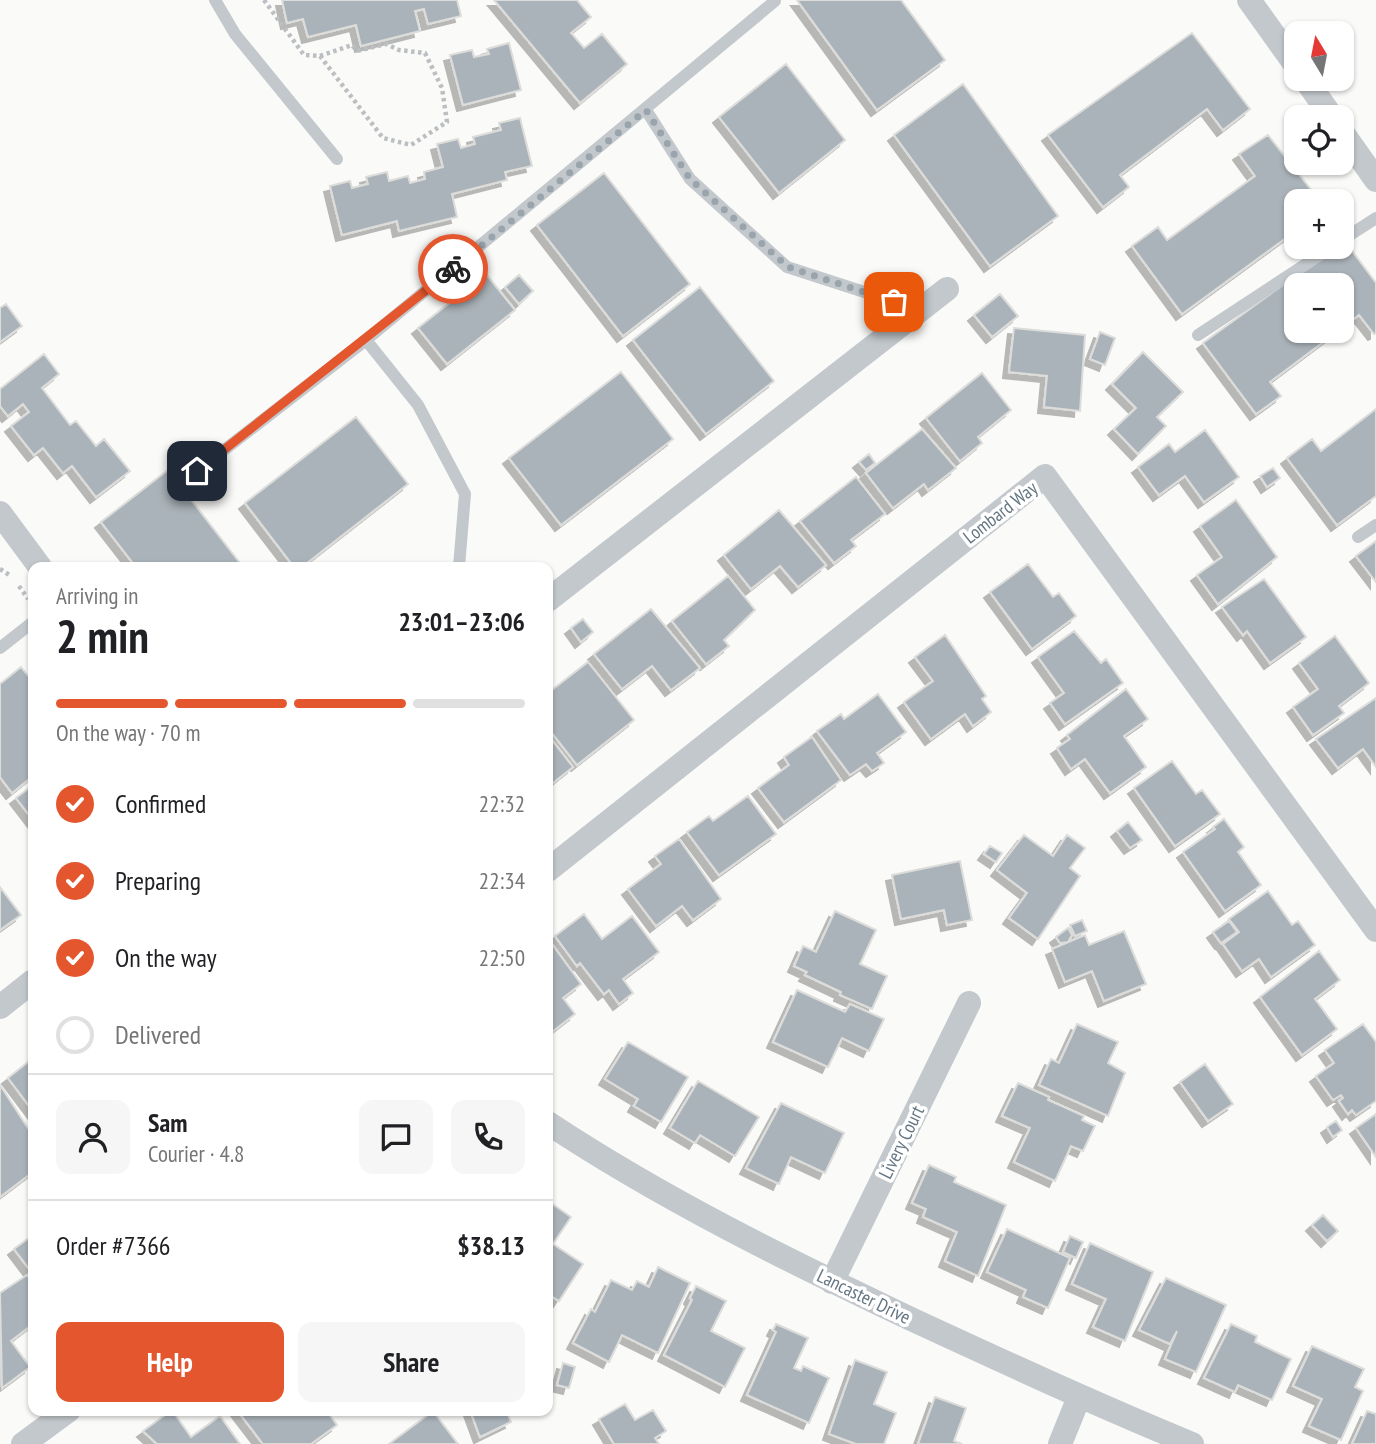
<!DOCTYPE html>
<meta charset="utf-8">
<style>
body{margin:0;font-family:"PT Sans Narrow",sans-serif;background:#f6f6f6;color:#202124;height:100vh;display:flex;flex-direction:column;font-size:26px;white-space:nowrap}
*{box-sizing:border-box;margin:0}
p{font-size:23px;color:#757577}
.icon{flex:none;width:38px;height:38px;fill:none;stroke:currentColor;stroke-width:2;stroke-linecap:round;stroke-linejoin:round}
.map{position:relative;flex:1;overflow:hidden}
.panel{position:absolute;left:28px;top:562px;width:525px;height:854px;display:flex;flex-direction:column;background:#fff;border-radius:14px;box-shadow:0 2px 5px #0004}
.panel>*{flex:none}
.needle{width:46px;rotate:350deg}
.buttons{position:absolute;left:1284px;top:21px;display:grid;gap:14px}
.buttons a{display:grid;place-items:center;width:70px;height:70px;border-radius:14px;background:#fff;box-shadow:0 2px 5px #0004;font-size:35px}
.pin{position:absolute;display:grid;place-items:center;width:60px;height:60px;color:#fff;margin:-30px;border-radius:14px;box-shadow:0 4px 10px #0006}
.courier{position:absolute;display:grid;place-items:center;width:70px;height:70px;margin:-35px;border:5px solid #e4572e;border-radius:50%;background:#fff;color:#222;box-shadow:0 2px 9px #0007}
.headline em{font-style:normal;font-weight:600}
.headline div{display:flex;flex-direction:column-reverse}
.headline{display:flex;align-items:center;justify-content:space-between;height:119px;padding:0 28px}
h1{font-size:46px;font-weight:600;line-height:52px}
.bar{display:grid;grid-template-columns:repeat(4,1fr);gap:10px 7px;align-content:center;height:84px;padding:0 28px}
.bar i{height:9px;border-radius:5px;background:#e0e0e0}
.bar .on{background:#e4572e}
.bar p{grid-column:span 4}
.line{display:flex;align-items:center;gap:18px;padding:0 28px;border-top:2px solid #e0e0e0}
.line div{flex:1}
.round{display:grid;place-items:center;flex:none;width:74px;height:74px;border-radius:14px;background:#f6f6f6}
ol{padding:0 28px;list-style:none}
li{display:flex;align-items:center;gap:21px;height:77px}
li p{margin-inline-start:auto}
li .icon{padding:7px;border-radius:50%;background:#e4572e;color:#fff;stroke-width:4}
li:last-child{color:#757577}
li i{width:38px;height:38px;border:4px solid #e0e0e0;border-radius:50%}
.button{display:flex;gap:14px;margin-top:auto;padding:14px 28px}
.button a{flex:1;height:80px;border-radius:14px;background:#e4572e;color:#fff;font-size:28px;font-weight:600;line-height:80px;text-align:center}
.button a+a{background:#f6f6f6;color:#202124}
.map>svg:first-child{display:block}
</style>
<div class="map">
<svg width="1376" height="1444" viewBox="0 0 1376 1444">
<defs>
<filter id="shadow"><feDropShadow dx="-6" dy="6" stdDeviation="0" flood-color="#0004"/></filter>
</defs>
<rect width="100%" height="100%" fill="#fafaf8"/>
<!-- building -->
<path fill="#aab3b9" stroke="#dcdcda" stroke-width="2" filter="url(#shadow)" d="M 282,0 L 457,0 L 461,16 L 428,24 L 424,9 L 415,11 L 420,31 L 361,46 L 356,25 L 308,37 L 303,19 L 287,23 Z
M 494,0 L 577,0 L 591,17 L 571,33 L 584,48 L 602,34 L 627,64 L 580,103 Z
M 797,0 L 901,0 L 945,60 L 877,110 Z
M 1192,33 L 1250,109 L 1223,130 L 1207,109 L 1120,175 L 1129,187 L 1103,207 L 1048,135 Z
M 509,43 L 521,90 L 463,105 L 450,55 L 472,50 L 474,57 L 489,54 L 487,49 Z
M 786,64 L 845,140 L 779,193 L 719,117 Z
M 963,84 L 1058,216 L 990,266 L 894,135 Z
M 520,118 L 532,166 L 505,172 L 507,180 L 452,194 L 457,217 L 399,231 L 397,221 L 342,235 L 330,186 L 350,181 L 352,188 L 368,184 L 366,177 L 387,172 L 389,181 L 408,176 L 410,183 L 425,179 L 424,172 L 443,167 L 437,144 L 458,139 L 461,148 L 475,144 L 473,137 L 501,130 L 499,123 Z
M 1268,135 L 1320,201 L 1297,201 L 1297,230 L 1182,314 L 1132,246 L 1158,227 L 1167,240 L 1255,176 L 1239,154 Z
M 604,173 L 690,284 L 623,336 L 537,225 Z
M 1344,240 L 1376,283 L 1376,333 L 1374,334 L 1359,315 L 1342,328 L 1342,285 L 1297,285 L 1297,331 L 1338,331 L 1270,382 L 1281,396 L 1256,414 L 1203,343 L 1335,247 L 1342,247 Z
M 486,274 L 515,310 L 447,364 L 418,328 Z
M 519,275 L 533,291 L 519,304 L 505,287 Z
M 700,287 L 774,381 L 706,434 L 633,340 Z
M 1000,294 L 1018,316 L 992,337 L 974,315 Z
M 6,304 L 22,326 L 0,342 L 0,308 Z
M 1014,328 L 1085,335 L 1080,411 L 1044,407 L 1047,376 L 1009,372 Z
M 1100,332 L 1115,338 L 1105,365 L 1090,359 Z
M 1143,352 L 1183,392 L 1157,417 L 1166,426 L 1138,454 L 1114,429 L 1136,408 L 1112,384 Z
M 44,354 L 59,374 L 42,388 L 70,425 L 76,421 L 96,446 L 104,439 L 130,471 L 96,497 L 72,466 L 63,473 L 43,448 L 34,455 L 11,426 L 29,412 L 23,404 L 8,416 L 0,406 L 0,389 Z
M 621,372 L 673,439 L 561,525 L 509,458 Z
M 982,373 L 1011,410 L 978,437 L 982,443 L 960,461 L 926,418 Z
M 1376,409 L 1376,496 L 1337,525 L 1287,458 L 1312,439 L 1321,451 Z
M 356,417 L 408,484 L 302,567 L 294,567 L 245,503 Z
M 922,429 L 956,468 L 928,490 L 924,484 L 893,508 L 866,473 Z
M 1205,430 L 1239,477 L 1204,502 L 1185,476 L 1159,495 L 1138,467 L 1169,444 L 1175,452 Z
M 869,454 L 875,463 L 866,470 L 859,462 Z
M 1273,468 L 1280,478 L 1267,487 L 1260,476 Z
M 168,470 L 243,567 L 136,567 L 101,522 Z
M 856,477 L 885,514 L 851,540 L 856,546 L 834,563 L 800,521 Z
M 1236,500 L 1277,557 L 1218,604 L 1197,575 L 1222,557 L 1200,526 Z
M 779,510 L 826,565 L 798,587 L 780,566 L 751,589 L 724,555 Z
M 1376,541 L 1376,582 L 1356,556 Z
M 1028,564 L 1053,597 L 1059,593 L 1076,616 L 1032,649 L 990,592 Z
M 728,576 L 755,610 L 724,640 L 729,646 L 706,664 L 672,621 Z
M 1264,579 L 1306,637 L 1270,663 L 1247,631 L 1243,635 L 1222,607 Z
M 651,609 L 700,668 L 671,690 L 652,666 L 622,689 L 594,654 Z
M 583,619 L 593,632 L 581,642 L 571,628 Z
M 1074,631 L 1101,663 L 1106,659 L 1123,683 L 1065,724 L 1050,703 L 1064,693 L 1038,657 Z
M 945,635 L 986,696 L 982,699 L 991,712 L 973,726 L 965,714 L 931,739 L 904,702 L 933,681 L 915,657 Z
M 1335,636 L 1369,683 L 1339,706 L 1344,713 L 1313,735 L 1293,707 L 1318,689 L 1299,663 Z
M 588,662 L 634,720 L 577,765 L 548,728 L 548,693 Z
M 21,667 L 33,682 L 33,776 L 12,793 L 0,777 L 0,684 Z
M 1126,689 L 1148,719 L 1124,736 L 1146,767 L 1110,793 L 1085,759 L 1071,769 L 1057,748 L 1070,739 L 1067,735 Z
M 878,694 L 906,732 L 877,753 L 884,763 L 872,771 L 866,764 L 850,775 L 817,731 L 841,714 L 844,719 Z
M 1376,698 L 1376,767 L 1363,749 L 1338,768 L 1316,739 Z
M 548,735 L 573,767 L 548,787 Z
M 812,737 L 841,780 L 784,822 L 758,788 L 789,765 L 784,757 Z
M 1172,761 L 1196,794 L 1202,790 L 1220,814 L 1175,846 L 1134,788 Z
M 33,785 L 33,820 L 16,798 Z
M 748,796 L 776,834 L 719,875 L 687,832 L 709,816 L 713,821 Z
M 1224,819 L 1244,847 L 1238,852 L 1261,885 L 1225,911 L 1183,852 L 1215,829 L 1213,827 Z
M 1128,822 L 1142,840 L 1130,848 L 1117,831 Z
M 1024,835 L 1053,856 L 1067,835 L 1085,848 L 1070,868 L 1080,876 L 1038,939 L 1009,918 L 1027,893 L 997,870 Z
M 679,839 L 721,899 L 693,920 L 682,906 L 656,926 L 628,889 L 661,864 L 655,856 Z
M 990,846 L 1002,853 L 996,862 L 984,854 Z
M 960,861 L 972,920 L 947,925 L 944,910 L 901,919 L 892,875 Z
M 0,887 L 21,915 L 0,930 Z
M 1268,891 L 1292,925 L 1298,921 L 1315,945 L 1271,977 L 1259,959 L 1242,971 L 1223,944 L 1239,932 L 1229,919 Z
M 835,911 L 876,930 L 860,964 L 887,976 L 872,1009 L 840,995 L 841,992 L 805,975 L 807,972 L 794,966 L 803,946 L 816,952 Z
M 584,914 L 602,939 L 632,916 L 659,952 L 623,979 L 633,993 L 619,1004 L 609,990 L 604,994 L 580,963 L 577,966 L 555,936 Z
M 1082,920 L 1087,931 L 1075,936 L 1070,925 Z
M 1229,921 L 1237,932 L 1221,943 L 1213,932 Z
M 1068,928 L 1072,935 L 1068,942 L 1060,943 L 1056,937 Z
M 1124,931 L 1146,984 L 1104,1001 L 1092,971 L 1065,982 L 1052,949 L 1085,935 L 1089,945 Z
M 549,940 L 581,984 L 563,998 L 575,1014 L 548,1035 Z
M 1319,951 L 1340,980 L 1315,999 L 1337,1029 L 1302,1055 L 1260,997 Z
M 797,990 L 845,1012 L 850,1004 L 884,1019 L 869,1051 L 842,1038 L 828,1067 L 773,1042 Z
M 1077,1024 L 1118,1042 L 1108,1063 L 1125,1073 L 1108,1116 L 1039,1085 L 1051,1059 L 1059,1063 Z
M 1363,1024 L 1376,1042 L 1376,1101 L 1356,1115 L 1352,1110 L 1348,1114 L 1339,1101 L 1343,1098 L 1341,1095 L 1333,1100 L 1316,1076 L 1334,1063 L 1325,1050 Z
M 628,1042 L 688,1077 L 661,1122 L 634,1106 L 638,1099 L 605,1079 Z
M 33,1058 L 33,1111 L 8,1078 Z
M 1205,1064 L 1233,1104 L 1208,1121 L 1180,1082 Z
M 698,1081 L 759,1117 L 735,1156 L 700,1135 L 695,1143 L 670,1128 Z
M 1018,1083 L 1049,1097 L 1048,1100 L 1084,1116 L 1082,1120 L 1095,1126 L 1083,1151 L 1071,1146 L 1055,1181 L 1014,1162 L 1030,1128 L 1002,1116 Z
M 0,1085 L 33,1136 L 33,1172 L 0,1197 Z
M 781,1103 L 844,1133 L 825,1173 L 791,1157 L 779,1184 L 746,1168 Z
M 1376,1114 L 1376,1157 L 1356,1128 Z
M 1336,1121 L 1342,1130 L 1333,1137 L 1327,1127 Z
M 929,1165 L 956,1177 L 954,1182 L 1006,1205 L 978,1276 L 945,1261 L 957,1232 L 923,1217 L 926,1209 L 912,1203 Z
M 548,1201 L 571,1217 L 553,1244 L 583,1264 L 559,1301 L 548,1294 Z
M 1323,1215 L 1338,1231 L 1327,1241 L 1312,1225 Z
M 1007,1229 L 1070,1258 L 1048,1308 L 1023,1297 L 1026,1290 L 987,1272 Z
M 33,1235 L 33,1274 L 14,1249 Z
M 1070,1236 L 1083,1242 L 1076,1258 L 1063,1252 Z
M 1090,1243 L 1153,1272 L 1125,1341 L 1093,1327 L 1106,1299 L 1072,1284 Z
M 658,1267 L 690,1283 L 658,1353 L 622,1335 L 609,1362 L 573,1343 L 591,1309 L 595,1312 L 611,1280 L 632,1290 L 637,1281 L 649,1287 Z
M 27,1275 L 33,1283 L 33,1324 L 11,1341 L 30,1367 L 2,1388 L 0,1293 Z
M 1166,1278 L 1226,1305 L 1196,1372 L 1165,1359 L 1177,1331 L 1170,1344 L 1139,1330 Z
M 696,1286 L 726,1301 L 711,1331 L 745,1348 L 725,1387 L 664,1355 L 692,1300 L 690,1298 Z
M 776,1324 L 808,1338 L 794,1368 L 801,1371 L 803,1366 L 829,1378 L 809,1423 L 747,1395 L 776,1332 L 773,1330 Z
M 1231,1324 L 1257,1336 L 1255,1342 L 1291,1359 L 1272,1400 L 1238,1385 L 1235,1392 L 1204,1378 Z
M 1312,1346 L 1364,1369 L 1355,1387 L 1363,1391 L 1341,1440 L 1309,1426 L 1322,1399 L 1293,1386 Z
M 855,1360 L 887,1372 L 874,1404 L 896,1413 L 884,1444 L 856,1444 L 829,1434 Z
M 563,1363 L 575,1367 L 569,1388 L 557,1385 Z
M 935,1397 L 966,1408 L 954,1441 L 962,1444 L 918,1444 Z
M 625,1404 L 635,1420 L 653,1410 L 666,1431 L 655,1438 L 659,1444 L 614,1444 L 599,1419 Z
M 172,1410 L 191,1437 L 220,1416 L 240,1444 L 157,1444 L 143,1431 Z
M 237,1410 L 310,1410 L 313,1415 L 326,1410 L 337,1425 L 311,1444 L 263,1444 Z
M 470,1410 L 506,1410 L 511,1422 L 480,1437 Z
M 433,1411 L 458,1444 L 389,1444 Z
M 1367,1411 L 1376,1414 L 1376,1444 L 1352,1444 Z"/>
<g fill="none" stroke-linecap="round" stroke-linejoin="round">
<!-- path -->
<path stroke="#bbbfc2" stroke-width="4.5" stroke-dasharray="3.5 3.5" stroke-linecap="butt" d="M 264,0 L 304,55 L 320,56 L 352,45 L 357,51 L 386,44 L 399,50 L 425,53 L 442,88 L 447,122 L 411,145 L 383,138 L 320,56
M 0,569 L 11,576
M 19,586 L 28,599"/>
<!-- service -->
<path stroke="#c3c8cc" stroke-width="12" d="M 215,0 L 235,34 L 337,159
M 646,110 L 690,179 L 787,267 L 920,310
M 1342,240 L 1376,218
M 1198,335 L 1332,247
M 366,340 L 418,405 L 465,494 L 459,567
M 197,471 L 366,340 L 775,1
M 1358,537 L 1376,525
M 0,648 L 33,622"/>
<!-- minor -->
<path stroke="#c3c8cc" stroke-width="24" d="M 1249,0 L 1297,67
M 1305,79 L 1332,117
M 1342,132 L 1376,180
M 0,513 L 40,567
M 548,600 L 947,289
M 548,870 L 1045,476 L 1376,930
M 0,1007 L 33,981
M 548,1123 C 663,1199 787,1260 911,1319 C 1004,1362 1097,1405 1192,1444
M 832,1282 L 969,1003
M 23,1444 L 69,1410
M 1060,1444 L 1079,1397"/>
</g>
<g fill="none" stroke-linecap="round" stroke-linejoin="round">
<!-- done -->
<path stroke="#99a4ac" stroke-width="7" stroke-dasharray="0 12.6" d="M 453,269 L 646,110 L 690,179 L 788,267 L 894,302"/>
<!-- route -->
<path stroke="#e4572e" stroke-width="9" d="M 197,471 L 453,269"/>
</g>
<g text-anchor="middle" stroke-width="7" stroke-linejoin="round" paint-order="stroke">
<!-- street labels -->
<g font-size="19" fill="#657683" stroke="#fff">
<text transform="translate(1000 512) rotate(-38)" y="7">Lombard Way</text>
<text transform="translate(901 1142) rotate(-64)" y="7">Livery Court</text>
<text transform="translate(864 1296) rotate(26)" y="7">Lancaster Drive</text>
</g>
</g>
</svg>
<div class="buttons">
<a><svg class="needle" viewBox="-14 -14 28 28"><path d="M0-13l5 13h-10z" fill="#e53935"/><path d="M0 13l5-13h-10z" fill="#757577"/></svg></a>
<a><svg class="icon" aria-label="locate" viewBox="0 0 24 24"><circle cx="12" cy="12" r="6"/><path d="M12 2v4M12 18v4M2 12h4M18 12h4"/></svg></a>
<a>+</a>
<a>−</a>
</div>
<div class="pin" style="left:894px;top:302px;background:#ea580c"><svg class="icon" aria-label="bag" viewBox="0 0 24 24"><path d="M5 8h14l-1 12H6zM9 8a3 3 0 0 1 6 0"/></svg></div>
<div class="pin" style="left:197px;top:471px;background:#1f2937"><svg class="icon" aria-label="home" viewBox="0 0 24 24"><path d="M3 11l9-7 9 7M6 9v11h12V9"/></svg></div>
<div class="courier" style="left:453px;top:269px"><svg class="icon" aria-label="bike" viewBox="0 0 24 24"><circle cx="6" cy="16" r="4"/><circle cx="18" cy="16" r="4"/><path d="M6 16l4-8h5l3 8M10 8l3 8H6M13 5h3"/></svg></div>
<section class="panel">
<div class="headline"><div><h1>2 min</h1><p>Arriving in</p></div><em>23:01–23:06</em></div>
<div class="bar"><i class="on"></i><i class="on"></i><i class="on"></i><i></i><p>On the way · 70 m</p></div>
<ol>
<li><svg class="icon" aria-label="check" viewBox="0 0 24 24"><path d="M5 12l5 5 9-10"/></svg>Confirmed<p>22:32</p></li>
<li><svg class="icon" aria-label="check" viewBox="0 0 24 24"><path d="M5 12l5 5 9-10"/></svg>Preparing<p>22:34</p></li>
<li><svg class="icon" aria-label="check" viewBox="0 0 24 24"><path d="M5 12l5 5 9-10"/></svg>On the way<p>22:50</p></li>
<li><i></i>Delivered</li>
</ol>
<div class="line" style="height:126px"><a class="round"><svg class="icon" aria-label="person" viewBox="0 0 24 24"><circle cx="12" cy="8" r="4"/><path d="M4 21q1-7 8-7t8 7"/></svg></a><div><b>Sam</b><p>Courier · 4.8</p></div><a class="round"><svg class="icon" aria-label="chat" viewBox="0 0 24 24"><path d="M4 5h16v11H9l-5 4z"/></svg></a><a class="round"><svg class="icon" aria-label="phone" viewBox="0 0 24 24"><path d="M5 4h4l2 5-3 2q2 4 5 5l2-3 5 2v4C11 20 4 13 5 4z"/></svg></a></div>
<div class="line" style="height:91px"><div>Order #7366</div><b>$38.13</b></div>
<div class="button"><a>Help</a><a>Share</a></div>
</section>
</div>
